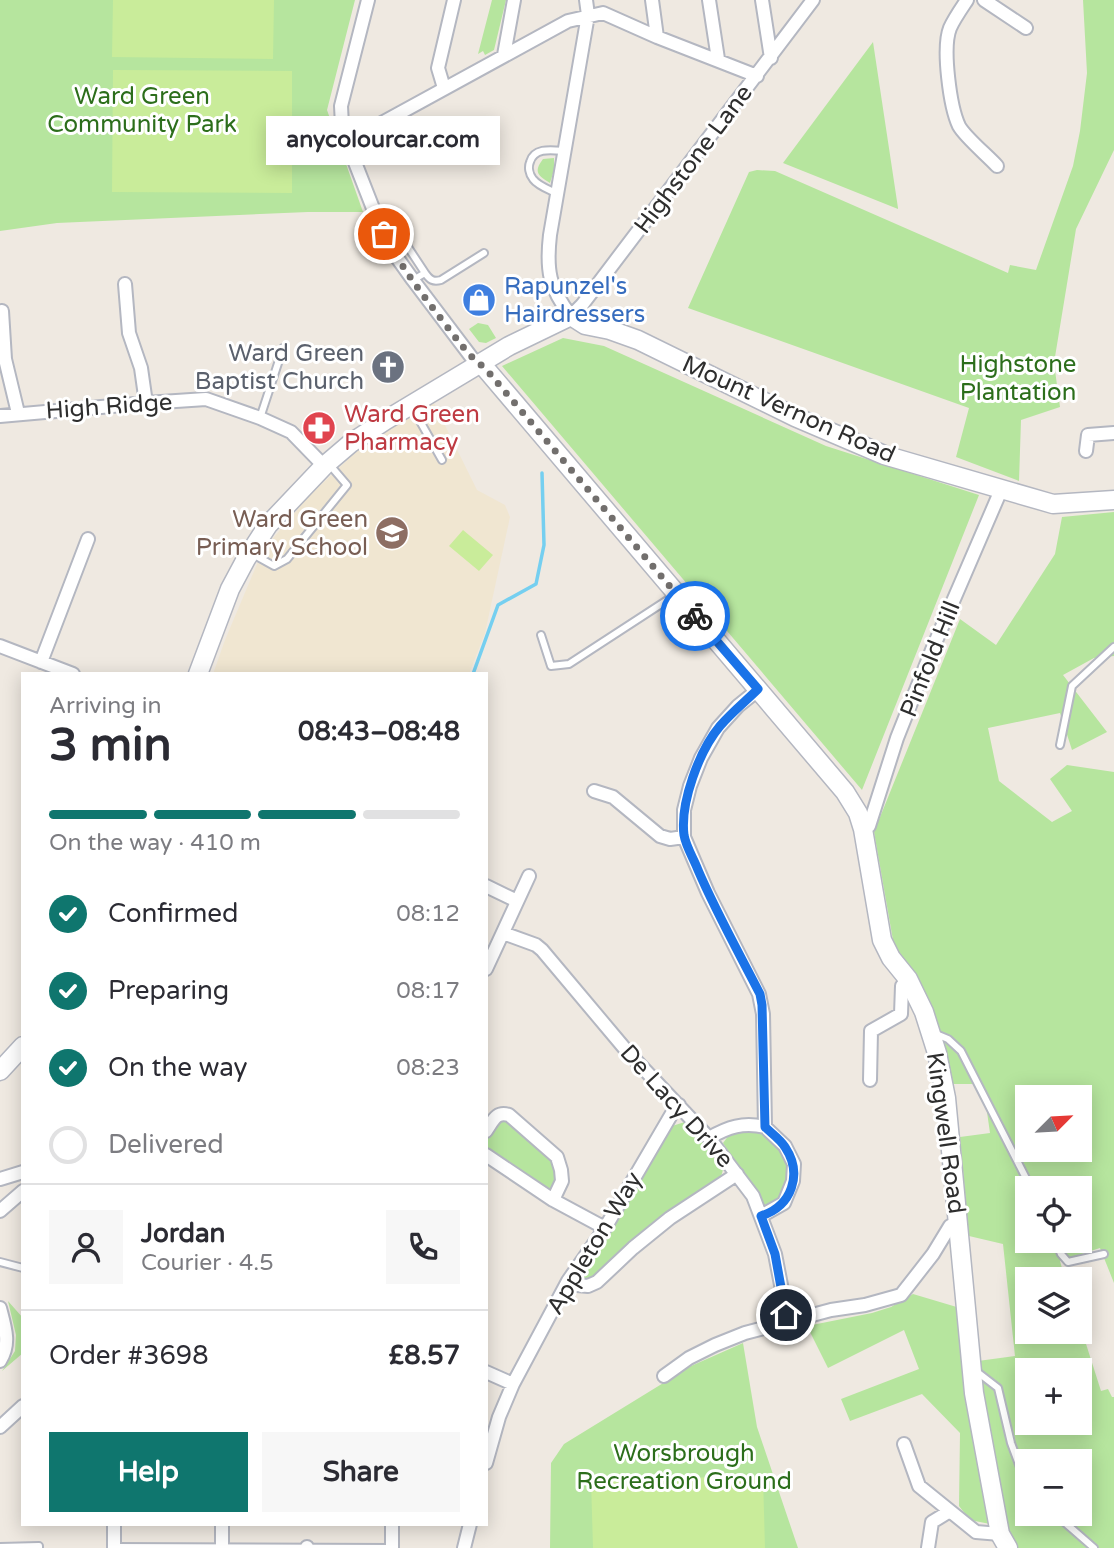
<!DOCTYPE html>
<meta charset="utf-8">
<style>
body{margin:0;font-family:"Varela Round",sans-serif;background:#f7f7f7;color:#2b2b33;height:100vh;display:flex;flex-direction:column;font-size:26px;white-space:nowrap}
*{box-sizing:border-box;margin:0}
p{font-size:23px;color:#7c7c81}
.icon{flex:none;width:38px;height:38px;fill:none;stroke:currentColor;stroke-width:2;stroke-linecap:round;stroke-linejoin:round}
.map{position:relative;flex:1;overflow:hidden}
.panel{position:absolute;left:21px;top:672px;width:467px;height:854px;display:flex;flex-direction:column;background:#fff;border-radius:0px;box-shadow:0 4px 18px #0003}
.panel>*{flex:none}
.needle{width:46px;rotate:66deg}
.controls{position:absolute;left:1015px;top:1085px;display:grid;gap:14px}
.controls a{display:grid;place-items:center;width:77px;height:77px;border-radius:0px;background:#fff;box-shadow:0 4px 18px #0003;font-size:35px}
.pin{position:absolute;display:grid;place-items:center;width:60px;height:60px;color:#fff;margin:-30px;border:4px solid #fff;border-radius:50%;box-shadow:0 2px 7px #0007}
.courier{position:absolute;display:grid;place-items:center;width:70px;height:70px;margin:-35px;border:5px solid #1a73e8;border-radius:50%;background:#fff;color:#222;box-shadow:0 2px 9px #0007}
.bubble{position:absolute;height:49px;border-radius:0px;background:#fff;box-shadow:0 4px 18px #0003;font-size:23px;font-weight:700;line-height:49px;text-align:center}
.overview em{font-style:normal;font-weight:700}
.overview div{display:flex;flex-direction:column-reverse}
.overview{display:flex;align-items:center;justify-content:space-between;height:119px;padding:0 28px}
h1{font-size:46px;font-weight:700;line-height:52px}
.bar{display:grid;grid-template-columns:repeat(4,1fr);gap:10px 7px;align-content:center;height:84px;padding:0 28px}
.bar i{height:9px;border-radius:5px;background:#e1e1e2}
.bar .on{background:#0f766e}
.bar p{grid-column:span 4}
.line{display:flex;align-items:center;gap:18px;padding:0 28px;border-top:2px solid #e1e1e2}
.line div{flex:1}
.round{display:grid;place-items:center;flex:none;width:74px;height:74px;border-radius:0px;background:#f7f7f7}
ol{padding:0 28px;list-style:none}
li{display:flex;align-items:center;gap:21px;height:77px}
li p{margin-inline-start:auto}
li .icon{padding:7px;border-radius:50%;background:#0f766e;color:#fff;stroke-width:4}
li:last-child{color:#7c7c81}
li i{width:38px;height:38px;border:4px solid #e1e1e2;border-radius:50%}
.cta{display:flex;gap:14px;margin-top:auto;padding:14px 28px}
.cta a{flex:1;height:80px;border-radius:0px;background:#0f766e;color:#fff;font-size:28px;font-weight:700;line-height:80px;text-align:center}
.cta a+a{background:#f7f7f7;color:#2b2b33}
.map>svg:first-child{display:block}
</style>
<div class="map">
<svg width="1114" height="1548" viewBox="0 0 1114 1548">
<rect width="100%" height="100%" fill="#efe9e1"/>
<!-- education -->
<path fill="#f0e6d1" d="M 433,401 L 477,490 L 505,505 L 510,517 L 485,633 L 469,674 L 213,674 L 225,640 L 263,550 L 309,496 L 375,434 Z"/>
<!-- green -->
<path fill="#b6e59e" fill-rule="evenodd" d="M 0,0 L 355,0 L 327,110 L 363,212 L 308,212 L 57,223 L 0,231 Z
M 492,0 L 506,0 L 494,50 L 485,55 L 483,51 L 478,54 Z
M 1083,0 L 1114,0 L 1114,150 L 1076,229 L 1054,363 L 1060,407 L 1021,420 L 1019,481 L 956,457 L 969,408 L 688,308 L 749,172 L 757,170 L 775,171 L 1008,273 L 1010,265 L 1036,270 L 1073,166 L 1080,131 L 1087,73 Z
M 873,42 L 898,208 L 898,209 L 783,163 Z
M 554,158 L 554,170 L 550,183 C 538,176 533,172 543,159 Z
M 478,323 L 488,325 L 496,338 L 486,343 L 479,342 L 469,329 Z
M 563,338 L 604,346 L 826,446 L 979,495 L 862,790 L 502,366 Z
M 1114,512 L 1114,656 L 1094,658 L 1063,675 L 1107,732 L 1072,750 L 1060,713 L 988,728 L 999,781 L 1052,822 L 1072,811 L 1050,779 L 1067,765 L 1114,772 L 1114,1283 L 1100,1248 L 1060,1261 L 1065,1279 L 1027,1279 L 1027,1332 L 1080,1332 L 1080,1325 L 1101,1391 L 1108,1389 L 1112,1397 L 1114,1397 L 1114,1548 L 1013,1548 L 1003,1531 L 978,1361 L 1015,1356 L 1003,1244 L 969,1236 L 960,1137 L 990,1133 L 983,1084 L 953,1084 L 926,997 L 894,946 L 874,832 L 960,619 L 996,645 L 1055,554 L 1062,517 ZM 1027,1097 L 1080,1097 L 1080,1150 L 1027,1150 ZM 1027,1188 L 1080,1188 L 1080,1241 L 1027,1241 ZM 1027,1370 L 1080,1370 L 1080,1423 L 1027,1423 ZM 1027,1461 L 1080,1461 L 1080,1514 L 1027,1514 Z
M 503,1113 L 557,1157 L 556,1188 L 548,1191 L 487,1155 L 486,1131 Z
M 688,1121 L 725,1163 L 720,1180 L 594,1279 L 584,1282 L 580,1273 L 672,1126 Z
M 732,1131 L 763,1131 L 783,1150 L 790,1177 L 780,1201 L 764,1205 L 723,1143 Z
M 913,1294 L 960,1308 L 990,1524 L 970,1520 L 959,1506 L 960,1433 L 922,1394 L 850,1421 L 841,1399 L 919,1369 L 904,1330 L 828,1368 L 807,1326 L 872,1313 L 891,1307 Z
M 8,1301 L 23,1318 L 23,1353 L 2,1371 L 15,1351 L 16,1335 Z
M 743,1343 L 757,1427 L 798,1548 L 550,1548 L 551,1463 L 564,1444 L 691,1366 Z"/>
<!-- pitch -->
<path fill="#c9ec9a" d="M 113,0 L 274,0 L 273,59 L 112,57 Z
M 113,70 L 292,71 L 292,193 L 112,192 Z
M 463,530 L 493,555 L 479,571 L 449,546 Z
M 763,1476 L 765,1548 L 593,1548 L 591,1480 Z"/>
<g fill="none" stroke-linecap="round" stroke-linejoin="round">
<!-- stream -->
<path stroke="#75cff0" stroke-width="3.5" d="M 473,674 L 498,605 L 536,584 L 544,545 L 542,473"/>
<!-- lane casing -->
<g stroke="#b4b7c1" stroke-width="10">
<path id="lane" d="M 558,194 C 550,190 538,186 533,179 C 529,174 528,167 530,162 C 534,147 552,150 565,151
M 400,235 L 425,273
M 413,280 L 425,273 C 430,280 433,282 441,280 L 484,253
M 412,407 L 442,460
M 260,418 L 283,348
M 251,553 L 274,566 L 287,559 L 347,485 L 329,464
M 541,635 L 551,666 L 569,664 L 675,595
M 1060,745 L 1072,686 L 1114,647
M 936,1034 L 948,1039 L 961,1051 L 1031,1188
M 1055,1241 L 1061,1254 L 1068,1262 L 1104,1254
M 0,1262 L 23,1268
M 976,1371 L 998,1388 L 1011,1443 L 1027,1486
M 1055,1514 L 1094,1548
M 0,1547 L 39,1546 L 39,1548
M 114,1547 L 392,1548"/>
</g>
<!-- street casing -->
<g stroke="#b4b7c1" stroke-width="16">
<path id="street" d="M 368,0 L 341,106 L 342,125 L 347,142 L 376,216 L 393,252 L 413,280 L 472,358 L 479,364
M 586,0 L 588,15 L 550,235 C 546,270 549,288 571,316 L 582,305 L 813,0
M 652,0 L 657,37
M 709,0 L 718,59
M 762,0 L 771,58
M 967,0 C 961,9 954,19 950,28 C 942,48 950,107 959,126 C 965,137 988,156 997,166
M 984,0 L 1026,28
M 504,55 L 514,0
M 444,88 L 438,68 L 454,0
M 347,142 L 568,21 L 603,13 L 657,37 L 757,76
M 125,284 L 129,333 L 141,368 L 146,403
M 2,311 L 5,359 L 18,413
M 0,416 L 146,403 L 206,399 L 260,418 L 291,432 L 324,466
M 1086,451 L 1088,435 L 1114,433
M 0,646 L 73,674
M 41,662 L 88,539
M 594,791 L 613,797 L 660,836 L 670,839 L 684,837
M 863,829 L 869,826 L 897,738 L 932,650 L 1001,490
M 486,886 L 517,901
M 503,933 L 536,945 L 542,950 L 626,1050 L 709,1138 L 753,1196 L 775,1254 L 788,1321
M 486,969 L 529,876
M 870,1080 L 871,1031 L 901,1014 L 902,986 L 908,979
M 486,1131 C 493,1121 496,1111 509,1115 L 557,1157 L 561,1170 L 562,1181 L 553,1200
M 709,1138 C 728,1127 743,1122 765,1127 L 763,1014 L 759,994 L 708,893 L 684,837 L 684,810 L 690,786 L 701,758 L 718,728 L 738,706 L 759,689
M 486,1155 L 553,1200 L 605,1228
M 0,1179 L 23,1172
M 0,1211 L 23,1191
M 761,1216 L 784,1203 L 793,1181 L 794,1164 L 785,1146 L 765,1127
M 568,1281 L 577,1285 L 588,1286 L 597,1282 L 633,1248 L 670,1218 L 737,1174
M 0,1308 C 5,1327 11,1344 0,1361
M 486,1372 L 513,1384
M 664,1376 L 689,1358 L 715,1345 L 745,1333 L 831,1310 L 865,1305 L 901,1295 L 933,1254 L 950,1226 L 959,1222
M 0,1427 L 23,1406
M 904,1444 L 919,1486 L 976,1532 L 1000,1534
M 486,1463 L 499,1417 L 513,1384 L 568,1281 L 605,1228 L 674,1110 L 679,1105
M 114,1524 L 114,1548
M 222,1548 L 222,1524
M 307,1548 L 307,1547
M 392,1548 L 392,1524
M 464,1548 L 470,1524
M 928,1548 L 932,1522 L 950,1511"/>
</g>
<!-- secondary casing -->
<g stroke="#b4b7c1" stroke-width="21">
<path id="secondary" d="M 479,364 L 485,368 L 845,792 L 858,813 L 863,829 L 882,940 L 891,958 L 908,979 L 924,1012 L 937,1053 L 946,1098 L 974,1393 L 1000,1534 L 1008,1548
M 198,674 L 230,589 L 246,559 L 268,525 L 324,466 L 351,443 L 386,420 L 509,346 L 571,316 L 585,325 L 610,330 L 638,340 L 795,417 L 884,455 L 1053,504 L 1114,500
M 0,1071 L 23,1046"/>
</g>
<!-- lane -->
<use href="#lane" stroke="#fff" stroke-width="6"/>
<!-- street -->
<use href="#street" stroke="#fff" stroke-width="12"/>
<!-- secondary -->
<use href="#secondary" stroke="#fff" stroke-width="18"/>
</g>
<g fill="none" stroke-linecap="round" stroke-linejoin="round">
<!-- done -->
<path stroke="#726f6d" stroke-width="7" stroke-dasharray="0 12.6" d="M 384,234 C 400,266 423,295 445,324 C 458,340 468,356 485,368 L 695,616"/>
<!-- route -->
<path stroke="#1a73e8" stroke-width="9" d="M 695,616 L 758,689 C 746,701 732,712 720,726 C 699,751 680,803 684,835 C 686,847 694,859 698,870 C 716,912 739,953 760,994 L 762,1005 L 765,1127 C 771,1133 780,1139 785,1147 C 803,1174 792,1206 761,1216 L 775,1254 L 786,1315"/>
</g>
<!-- icons -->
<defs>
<g id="shop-disc" transform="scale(1.75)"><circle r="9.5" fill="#3f7fe0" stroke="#fff"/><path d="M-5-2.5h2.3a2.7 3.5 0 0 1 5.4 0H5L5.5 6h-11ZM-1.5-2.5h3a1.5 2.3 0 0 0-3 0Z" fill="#fff"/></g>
<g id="church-disc" transform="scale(1.75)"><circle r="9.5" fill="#6b7280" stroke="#fff"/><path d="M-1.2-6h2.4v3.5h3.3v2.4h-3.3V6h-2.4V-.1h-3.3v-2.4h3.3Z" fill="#fff"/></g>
<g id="pharmacy-disc" transform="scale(1.75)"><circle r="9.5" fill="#e0444e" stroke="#fff"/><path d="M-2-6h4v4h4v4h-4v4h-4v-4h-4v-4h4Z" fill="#fff"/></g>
<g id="school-disc" transform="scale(1.75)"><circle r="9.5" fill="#8d6e63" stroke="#fff"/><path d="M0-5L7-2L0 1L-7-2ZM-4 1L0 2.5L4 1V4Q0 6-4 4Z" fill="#fff"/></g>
</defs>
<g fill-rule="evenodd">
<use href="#shop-disc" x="479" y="300"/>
<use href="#church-disc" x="388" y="367"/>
<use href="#pharmacy-disc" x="319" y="428"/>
<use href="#school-disc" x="392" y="533"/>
</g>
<g text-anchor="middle" stroke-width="6" stroke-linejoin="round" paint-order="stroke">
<!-- park labels -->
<g font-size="24" fill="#2c6e1b" stroke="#fff">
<text x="142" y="104">Ward Green<tspan x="142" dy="28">Community Park</tspan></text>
<text x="1018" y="372">Highstone<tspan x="1018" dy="28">Plantation</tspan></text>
<text x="684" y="1461">Worsbrough<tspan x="684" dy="28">Recreation Ground</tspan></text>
</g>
<!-- street labels -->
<g font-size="24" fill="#2e2e2e" stroke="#fff">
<text transform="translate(693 159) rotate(-53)" y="8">Highstone Lane</text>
<text transform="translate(109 406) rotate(-4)" y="8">High Ridge</text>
<text transform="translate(789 409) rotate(24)" y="8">Mount Vernon Road</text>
<text transform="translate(930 659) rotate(-68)" y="8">Pinfold Hill</text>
<text transform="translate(677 1106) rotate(48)" y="8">De Lacy Drive</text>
<text transform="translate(946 1133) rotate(82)" y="8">Kingwell Road</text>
<text transform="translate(594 1243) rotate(-59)" y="8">Appleton Way</text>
</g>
<!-- shop labels -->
<g font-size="24" fill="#366cbe" stroke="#fff" text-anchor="start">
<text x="504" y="294">Rapunzel's<tspan x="504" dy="28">Hairdressers</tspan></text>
</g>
<!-- worship labels -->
<g font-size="24" fill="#5b616d" stroke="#fff" text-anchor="end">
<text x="364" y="361">Ward Green<tspan x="364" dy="28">Baptist Church</tspan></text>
</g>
<!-- health labels -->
<g font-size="24" fill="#be3a42" stroke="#fff" text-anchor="start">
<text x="344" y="422">Ward Green<tspan x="344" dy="28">Pharmacy</tspan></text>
</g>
<!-- education labels -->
<g font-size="24" fill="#785e54" stroke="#fff" text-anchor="end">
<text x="368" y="527">Ward Green<tspan x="368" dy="28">Primary School</tspan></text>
</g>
</g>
</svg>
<div class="controls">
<a><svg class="needle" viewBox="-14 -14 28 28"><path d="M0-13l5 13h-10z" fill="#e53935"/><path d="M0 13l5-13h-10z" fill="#7c7c81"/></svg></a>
<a><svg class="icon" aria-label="locate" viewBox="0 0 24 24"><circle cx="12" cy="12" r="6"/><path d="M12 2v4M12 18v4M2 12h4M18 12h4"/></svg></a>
<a><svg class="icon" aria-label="layers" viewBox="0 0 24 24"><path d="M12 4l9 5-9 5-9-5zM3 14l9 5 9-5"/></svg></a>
<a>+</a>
<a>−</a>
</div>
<div class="pin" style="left:384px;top:234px;background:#ea580c"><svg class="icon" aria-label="bag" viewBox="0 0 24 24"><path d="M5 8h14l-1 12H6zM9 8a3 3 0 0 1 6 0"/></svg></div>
<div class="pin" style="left:786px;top:1315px;background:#1f2937"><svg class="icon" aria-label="home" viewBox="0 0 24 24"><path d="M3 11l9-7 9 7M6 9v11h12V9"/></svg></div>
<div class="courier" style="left:695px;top:616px"><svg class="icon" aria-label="bike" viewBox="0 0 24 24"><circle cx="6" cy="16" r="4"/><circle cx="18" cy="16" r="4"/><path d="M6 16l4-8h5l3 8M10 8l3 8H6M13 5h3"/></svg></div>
<div class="bubble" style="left:266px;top:116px;width:234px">anycolourcar.com</div>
<section class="panel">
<div class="overview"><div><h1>3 min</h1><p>Arriving in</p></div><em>08:43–08:48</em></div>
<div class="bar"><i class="on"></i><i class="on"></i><i class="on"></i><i></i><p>On the way · 410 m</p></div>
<ol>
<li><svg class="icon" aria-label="check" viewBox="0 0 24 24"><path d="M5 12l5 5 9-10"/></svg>Confirmed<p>08:12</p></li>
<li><svg class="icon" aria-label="check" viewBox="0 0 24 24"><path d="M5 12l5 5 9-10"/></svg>Preparing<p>08:17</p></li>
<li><svg class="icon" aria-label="check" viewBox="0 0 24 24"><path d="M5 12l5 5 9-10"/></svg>On the way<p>08:23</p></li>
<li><i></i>Delivered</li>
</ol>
<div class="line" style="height:126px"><a class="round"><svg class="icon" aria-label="person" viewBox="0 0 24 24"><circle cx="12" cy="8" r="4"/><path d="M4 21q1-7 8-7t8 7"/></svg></a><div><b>Jordan</b><p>Courier · 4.5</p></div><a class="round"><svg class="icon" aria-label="phone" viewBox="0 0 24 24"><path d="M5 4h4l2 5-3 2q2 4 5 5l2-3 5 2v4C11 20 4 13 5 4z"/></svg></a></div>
<div class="line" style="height:91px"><div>Order #3698</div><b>£8.57</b></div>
<div class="cta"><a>Help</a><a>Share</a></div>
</section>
</div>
